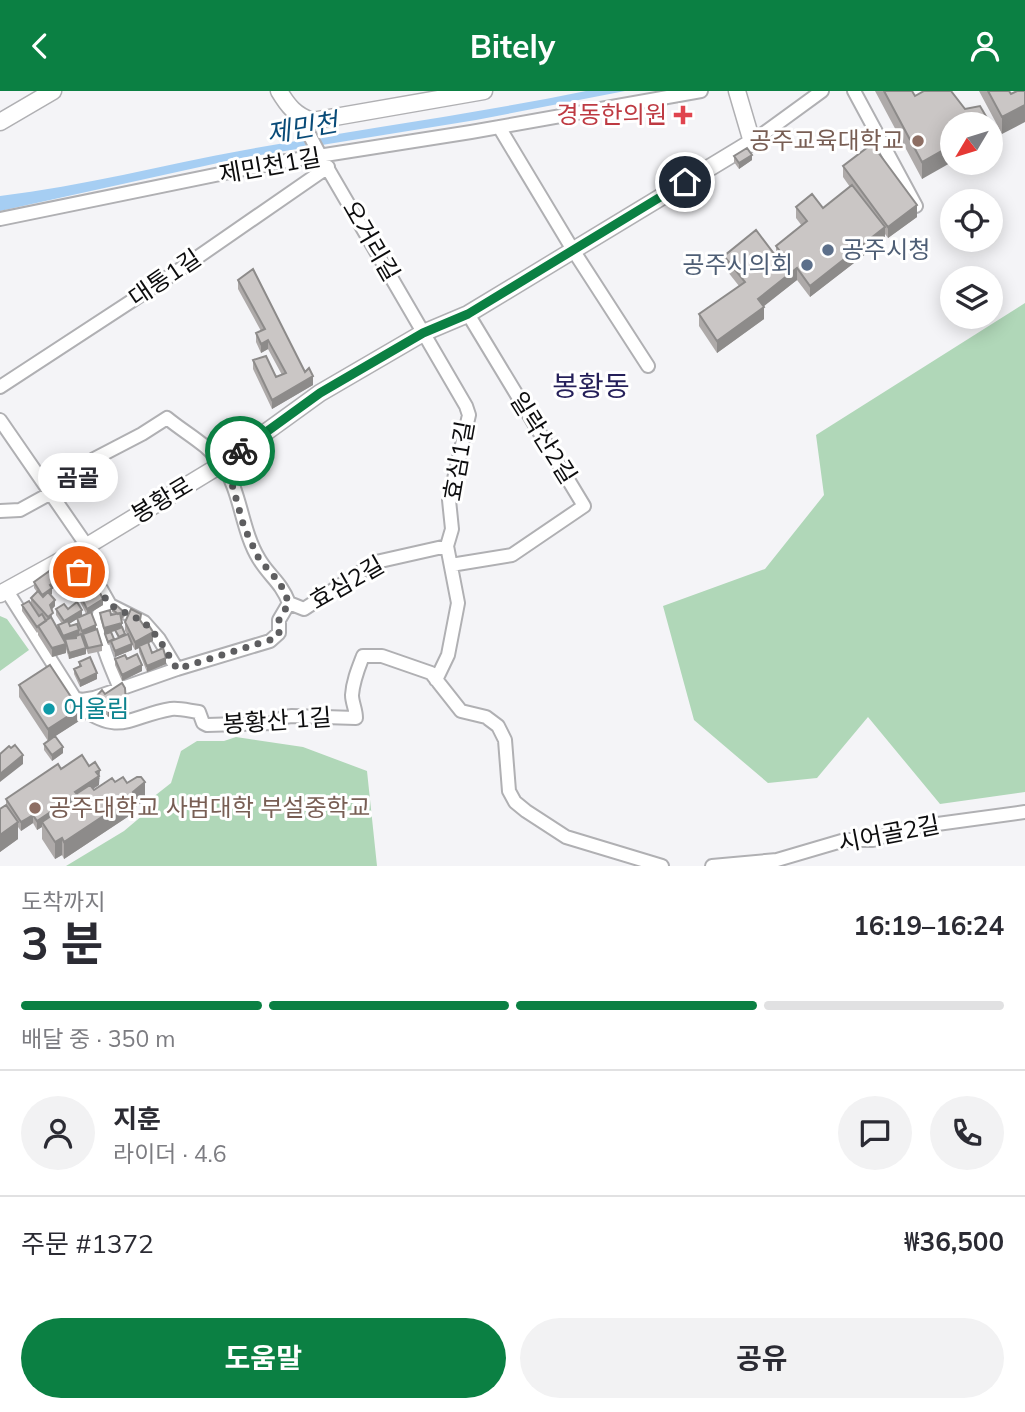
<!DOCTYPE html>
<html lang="ko">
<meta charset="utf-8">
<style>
body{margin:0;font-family:Mulish,"Noto Sans KR",sans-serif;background:#f2f2f3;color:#2b2b33;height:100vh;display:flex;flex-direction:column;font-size:26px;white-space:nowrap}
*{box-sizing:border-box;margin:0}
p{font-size:23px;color:#7c7c81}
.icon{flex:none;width:38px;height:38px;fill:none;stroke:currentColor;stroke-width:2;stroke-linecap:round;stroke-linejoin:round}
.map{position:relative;height:775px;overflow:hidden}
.side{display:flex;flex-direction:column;background:#fff;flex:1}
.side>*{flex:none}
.needle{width:46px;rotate:232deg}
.controls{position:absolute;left:940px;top:21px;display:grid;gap:14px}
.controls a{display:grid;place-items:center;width:63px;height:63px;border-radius:50%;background:#fff;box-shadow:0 4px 18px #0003;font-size:35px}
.pin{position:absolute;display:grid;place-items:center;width:60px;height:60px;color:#fff;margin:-30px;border:4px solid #fff;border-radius:50%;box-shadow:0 2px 7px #0007}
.courier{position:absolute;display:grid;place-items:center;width:70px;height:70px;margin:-35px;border:5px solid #0b8043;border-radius:50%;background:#fff;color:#222;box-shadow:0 2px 9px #0007}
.bubble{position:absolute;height:49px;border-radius:24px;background:#fff;box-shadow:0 4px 18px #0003;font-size:23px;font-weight:700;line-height:49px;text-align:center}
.headline em{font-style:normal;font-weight:700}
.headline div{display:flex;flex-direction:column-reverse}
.headline{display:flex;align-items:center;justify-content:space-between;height:119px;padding:0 21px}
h1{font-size:46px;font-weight:700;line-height:52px}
.bar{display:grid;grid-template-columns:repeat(4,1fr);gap:10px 7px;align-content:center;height:84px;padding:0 21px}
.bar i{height:9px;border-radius:5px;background:#e1e1e2}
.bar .selected{background:#0b8043}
.bar p{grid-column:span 4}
.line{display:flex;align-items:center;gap:18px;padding:0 21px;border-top:2px solid #e1e1e2}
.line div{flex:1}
.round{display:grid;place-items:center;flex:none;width:74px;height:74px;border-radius:37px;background:#f2f2f3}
.button{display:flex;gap:14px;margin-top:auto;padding:14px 21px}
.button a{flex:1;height:80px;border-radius:42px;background:#0b8043;color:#fff;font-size:28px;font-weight:700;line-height:80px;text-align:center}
.button a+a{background:#f2f2f3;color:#2b2b33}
header{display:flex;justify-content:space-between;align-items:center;height:91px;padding:0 21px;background:#0b8043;color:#fff;font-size:32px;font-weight:700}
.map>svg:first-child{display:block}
</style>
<header><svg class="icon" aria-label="back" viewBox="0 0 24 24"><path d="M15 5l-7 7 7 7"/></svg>Bitely<svg class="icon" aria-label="person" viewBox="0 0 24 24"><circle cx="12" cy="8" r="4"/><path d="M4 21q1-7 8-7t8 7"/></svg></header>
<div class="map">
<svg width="1025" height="775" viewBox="0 0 1025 775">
<rect width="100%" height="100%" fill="#f4f4f7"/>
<!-- green -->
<path fill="#b0d7b8" d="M 1025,212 L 1025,701 L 940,713 L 868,626 L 817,687 L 768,692 L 694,629 L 663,515 L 765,478 L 824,404 L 816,344 Z
M 0,525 L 7,528 L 29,559 L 0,580 Z
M 236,646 L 303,656 L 367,680 L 377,775 L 66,775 L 124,740 L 143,724 L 152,707 L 171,692 L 181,660 L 197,650 L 224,650 Z"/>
<!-- water -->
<path fill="#a6cef3" d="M 586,0 L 625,0 L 476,29 L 236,68 L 0,120 L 0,105 C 83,95 163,74 245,59 C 359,38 473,23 586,0 Z"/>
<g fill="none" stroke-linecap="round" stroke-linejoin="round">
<!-- minor casing -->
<g stroke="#b0b0b3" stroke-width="16">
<path id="minor" d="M 854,0 L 916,115
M 300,26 L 321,66 L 466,315 L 469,324 L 449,409 L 452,438 L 447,455 L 458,512 L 448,564 L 436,589
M 499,36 L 573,159 L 648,275
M 752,51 L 822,0
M 0,128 L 274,72 L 471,41 L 701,0
M 0,296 L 182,177 L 328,76
M 0,329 L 87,455
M 0,420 L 20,419 L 51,402 L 94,368 L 142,343 L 167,327 C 185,342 207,353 221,372 C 241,398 241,439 259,468 C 269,485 281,491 289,512 L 279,529 L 279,542 L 270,550 L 177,578 L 94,607 L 82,609 L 74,607
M 68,467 L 79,481 L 94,490 L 101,498 L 110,514 L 144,531 L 159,548 L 177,578
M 451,474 L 512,464 L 584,415 L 468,223
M 7,500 L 81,617 C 121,645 130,625 171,618 C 180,617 190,620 199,621 L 203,632 L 207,634 L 275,632 L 284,626 L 292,625 L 356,627 C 356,618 352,612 352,604 C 353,590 358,578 363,565 L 382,565 L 431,582 L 461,620 L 486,626 L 498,635 L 505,649 L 509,700 L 515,711 L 526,720 L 566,746 L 662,775
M 289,512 L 304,518 L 376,471 L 447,455
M 110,514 L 99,523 C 98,550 110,573 120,598
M 712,775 L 777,769 L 845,749 L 873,749 L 908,737 L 1025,721"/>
</g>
<!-- major casing -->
<g stroke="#b0b0b3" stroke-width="19">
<path id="major" d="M 279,0 C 288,15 295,24 312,30 L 484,0
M 0,31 L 53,0
M 0,503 L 87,455 L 222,373 L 320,302 L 423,242 L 468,223 L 752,51 L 737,0"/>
</g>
<!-- minor -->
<use href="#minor" stroke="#fff" stroke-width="12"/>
<!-- major -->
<use href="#major" stroke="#fff" stroke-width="16"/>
</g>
<!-- wall -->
<path fill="#aeaaa9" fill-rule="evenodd" d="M 875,0 L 912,0 L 915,5 L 965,18 L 990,33 L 922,88 Z
M 979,0 L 1009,0 L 1002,43 Z
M 734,65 L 752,69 L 739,78 L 734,71 Z
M 843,75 L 917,126 L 888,147 L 885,143 L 885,148 L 810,206 L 797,189 L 763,215 L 764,228 L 717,262 L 699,235 L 699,223 L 739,195 L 724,176 L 724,165 L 776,165 L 776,155 L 802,135 L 796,127 L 796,116 L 823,117 L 850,96 L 843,86 Z
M 238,189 L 313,294 L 272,318 L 253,278 L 253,269 L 276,286 L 282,284 L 268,258 L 261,262 L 256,251 L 256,242 L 261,240 L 238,198 Z
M 56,475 L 76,483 L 74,484 L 76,491 L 103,514 L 91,521 L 102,554 L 102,560 L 88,563 L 83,549 L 83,546 L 82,546 L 86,563 L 69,568 L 66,558 L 66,562 L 52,566 L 38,544 L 38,541 L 37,542 L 22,520 L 22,514 L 31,512 L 31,507 L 37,501 L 34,497 L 34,491 L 56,478 ZM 61,489 L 68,498 L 74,493 L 74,498 L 86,523 L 82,524 L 68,518 L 56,518 L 56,524 L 62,533 L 58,534 L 58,539 L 52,528 L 52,518 L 55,515 L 50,504 L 52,503 L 52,498 L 61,492 ZM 77,528 L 77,532 L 70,535 L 69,533 Z
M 112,518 L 125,525 L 122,529 L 121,528 L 122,537 L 125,544 L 127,543 L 125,540 L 125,531 L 141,530 L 153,550 L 148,552 L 152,562 L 166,573 L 147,581 L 139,561 L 139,557 L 135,559 L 132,554 L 132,559 L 115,566 L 111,553 L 108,554 L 100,527 L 100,522 L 111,524 L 115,523 L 112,521 ZM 115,540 L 118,547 L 114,548 L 111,541 Z
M 115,568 L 127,568 L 142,580 L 122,590 L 115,574 Z
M 79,571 L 97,588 L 80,596 L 74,583 L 74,578 L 79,575 Z
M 19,594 L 79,630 L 55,645 L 63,662 L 52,670 L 44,659 L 44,653 L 48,650 L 19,606 Z
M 105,603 L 126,620 L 116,629 L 111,624 L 108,626 L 103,619 L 97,621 L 94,617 L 94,608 Z
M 89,675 L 100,688 L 99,688 L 99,694 L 93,698 L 94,699 L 115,691 L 127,692 L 145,708 L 135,717 L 135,721 L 64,768 L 62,764 L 55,768 L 42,748 L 42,736 L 37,739 L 33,732 L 21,740 L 18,736 L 18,748 L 0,761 L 0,718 L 6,714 L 6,708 L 61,678 Z"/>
<!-- shaded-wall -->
<path fill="#8d8b8a" d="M 1025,14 L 1025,31 L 1002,43 L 1002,26 Z
M 952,54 L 952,71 L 922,88 L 922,71 Z
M 752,64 L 752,69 L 739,78 L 739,72 Z
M 917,114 L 917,126 L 888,147 L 888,136 Z
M 885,136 L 885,148 L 810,206 L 810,195 Z
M 797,177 L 797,189 L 758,220 L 758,208 Z
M 764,216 L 764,228 L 717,262 L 717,250 Z
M 268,249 L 268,258 L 261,262 L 261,253 Z
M 313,285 L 313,294 L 272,318 L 272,309 Z
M 61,486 L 61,492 L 52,498 L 52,503 L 42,510 L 42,504 L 50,494 Z
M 76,486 L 76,492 L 68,498 L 68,492 Z
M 103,508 L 103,514 L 87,524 L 87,518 Z
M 55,509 L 55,515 L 50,520 L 50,514 Z
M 82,519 L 82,525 L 64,536 L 64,530 Z
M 122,532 L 122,538 L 104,543 L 104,537 Z
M 96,534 L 96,540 L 82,546 L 82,540 Z
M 79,539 L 79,545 L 63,551 L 63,545 Z
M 153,541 L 153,550 L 135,559 L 135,551 Z
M 66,553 L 66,562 L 52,566 L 52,557 Z
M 132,553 L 132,559 L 115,566 L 115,560 Z
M 86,557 L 86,563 L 69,568 L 69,562 Z
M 166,567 L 166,573 L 147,581 L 147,575 Z
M 142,574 L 142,580 L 122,590 L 122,584 Z
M 97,582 L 97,588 L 80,596 L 80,590 Z
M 103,610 L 103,619 L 97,621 L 97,612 Z
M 126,611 L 126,620 L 116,629 L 116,620 Z
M 111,615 L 111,624 L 108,626 L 108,617 Z
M 79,618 L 79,630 L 48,650 L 48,638 Z
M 63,656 L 63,662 L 52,670 L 52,664 Z
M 23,664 L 23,673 L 0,691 L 0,683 Z
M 100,679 L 99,694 L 75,709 L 75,701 Z
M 145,691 L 145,708 L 135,717 L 135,721 L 64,768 L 64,751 L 133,701 Z
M 73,706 L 73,715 L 42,731 L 42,736 L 37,739 L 37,730 Z
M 33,724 L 33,732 L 21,740 L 21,731 Z
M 18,731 L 18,748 L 0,761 L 0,744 Z
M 62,747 L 62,764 L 55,768 L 55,751 Z"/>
<!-- building -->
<path fill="#cac6c5" stroke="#8d8b8a" stroke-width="2" d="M 884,0 L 912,0 L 915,5 L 924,0 L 951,0 L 965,18 L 980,15 L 990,32 L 988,33 L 952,33 L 952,54 L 922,71 Z
M 988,0 L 1009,0 L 1011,3 L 1017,0 L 1025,0 L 1025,14 L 1002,26 Z
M 872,53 L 917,114 L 888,136 L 843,75 Z
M 747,57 L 752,64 L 739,72 L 734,65 Z
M 852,94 L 885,136 L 810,195 L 797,177 L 758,208 L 764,216 L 717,250 L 699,223 L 745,191 L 724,165 L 756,139 L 778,168 L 783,164 L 776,155 L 807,130 L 796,116 L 812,103 L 823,117 Z
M 253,178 L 305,281 L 309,277 L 313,285 L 272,309 L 253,269 L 266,265 L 276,286 L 286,282 L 268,249 L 261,253 L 256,242 L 265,238 L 238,189 Z
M 69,466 L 76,477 L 71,480 L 76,486 L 68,492 L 56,475 Z
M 55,476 L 61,486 L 50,494 L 52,497 L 42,504 L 34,491 Z
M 83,487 L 92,504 L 99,500 L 103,508 L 87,518 L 74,492 Z
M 38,500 L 43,506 L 48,501 L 55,509 L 50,514 L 53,522 L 48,526 L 31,507 Z
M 29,510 L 39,525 L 42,523 L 46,530 L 37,536 L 22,514 Z
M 77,511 L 82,519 L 64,530 L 56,518 L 64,513 L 68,518 Z
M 116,514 L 125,522 L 122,526 L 120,522 L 118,523 L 112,518 Z
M 131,518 L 141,523 L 140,529 L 144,535 L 148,533 L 153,541 L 135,551 L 125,531 Z
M 110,519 L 111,524 L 120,522 L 122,532 L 104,537 L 100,522 Z
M 91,521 L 96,534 L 82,540 L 77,527 Z
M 51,526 L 66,553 L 52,557 L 38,535 Z
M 68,530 L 70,535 L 77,533 L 79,539 L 63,545 L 58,534 Z
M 122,536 L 125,543 L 119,546 L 115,539 Z
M 97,538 L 102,554 L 88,557 L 83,543 Z
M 111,541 L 114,548 L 108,551 L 105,543 Z
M 81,543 L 86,557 L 69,562 L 65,548 L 76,547 L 76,545 Z
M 128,543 L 132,553 L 115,560 L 111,550 Z
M 148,551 L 152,562 L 163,557 L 166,567 L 147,575 L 139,555 Z
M 137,563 L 142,574 L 122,584 L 115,568 L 125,564 L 127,568 Z
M 90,566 L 97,582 L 80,590 L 74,578 L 81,575 L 79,571 Z
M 50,574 L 79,618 L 48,638 L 19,594 Z
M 122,592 L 125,597 L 126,611 L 116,620 L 111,615 L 108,617 L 103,610 L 97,612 L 94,608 L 102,599 L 105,603 Z
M 55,645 L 63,656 L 52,664 L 44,653 Z
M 15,654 L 23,664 L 0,683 L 0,663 L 9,655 L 11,657 Z
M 82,664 L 89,675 L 95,671 L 100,679 L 96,681 L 99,685 L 75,701 L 77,703 L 73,705 L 73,706 L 37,730 L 33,724 L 21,731 L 6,708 L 58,673 L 61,678 Z
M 123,686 L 127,692 L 137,686 L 141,686 L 145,691 L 133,701 L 135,704 L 64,751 L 62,747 L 55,751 L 42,731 L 75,709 L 73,705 L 90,694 L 94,699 L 112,687 L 115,691 Z
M 6,714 L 18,731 L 0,744 L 0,718 Z"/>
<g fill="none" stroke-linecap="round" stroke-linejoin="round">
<!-- done -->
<path stroke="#5e5e60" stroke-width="7" stroke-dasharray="0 12.6" d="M 79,481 L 94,490 L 110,514 L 144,531 L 159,548 L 177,578 L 276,547 L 279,542 L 279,529 L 289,512 L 280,492 L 259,468 L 244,436 L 232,393 L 222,373 L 240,360"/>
<!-- route -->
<path stroke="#0b8043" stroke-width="9" d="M 240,360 L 320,302 L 423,242 L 468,223 L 685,91"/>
</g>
<!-- markers -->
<path fill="#e0444e" stroke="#fff" stroke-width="2.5" d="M679.5 13.5h7v7h7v7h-7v7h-7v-7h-7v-7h7z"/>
<g fill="#8d6e63" stroke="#fff" stroke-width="2.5">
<circle cx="918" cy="50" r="7"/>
<circle cx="35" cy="717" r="7"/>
</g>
<g fill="#5c6f8a" stroke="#fff" stroke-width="2.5">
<circle cx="828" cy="159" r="7"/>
<circle cx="807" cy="174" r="7"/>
</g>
<circle fill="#0f9aa8" stroke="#fff" stroke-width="2.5" cx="49" cy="618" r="7"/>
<g text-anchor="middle" stroke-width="6" stroke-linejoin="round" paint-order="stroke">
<!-- health labels -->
<g font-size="24" fill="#be3a42" stroke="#fff" text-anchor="end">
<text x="667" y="32">경동한의원</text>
</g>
<!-- education labels -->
<g font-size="24" fill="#785e54" stroke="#fff" text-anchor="end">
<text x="904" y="58">공주교육대학교</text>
<text x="49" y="725" text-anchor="start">공주대학교 사범대학 부설중학교</text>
</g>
<!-- street labels -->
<g font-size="24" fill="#0d0d0e" stroke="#fff">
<text transform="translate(270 75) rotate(-10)" y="8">제민천1길</text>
<text transform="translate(371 150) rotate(60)" y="8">오거리길</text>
<text transform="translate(165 187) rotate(-34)" y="8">대통1길</text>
<text transform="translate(543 347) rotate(58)" y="8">일락산2길</text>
<text transform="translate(459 370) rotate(-80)" y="8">효심1길</text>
<text transform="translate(162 409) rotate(-31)" y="8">봉황로</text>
<text transform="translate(347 492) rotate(-30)" y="8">효심2길</text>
<text transform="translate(277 630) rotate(-4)" y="8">봉황산 1길</text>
<text transform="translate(889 743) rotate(-11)" y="8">시어골2길</text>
</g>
<!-- service labels -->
<g font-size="24" fill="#4e5e75" stroke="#fff" text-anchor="start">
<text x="842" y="167">공주시청</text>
<text x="793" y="182" text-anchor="end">공주시의회</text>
</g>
<!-- culture labels -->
<g font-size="24" fill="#0d838f" stroke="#fff" text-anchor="start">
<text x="63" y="626">어울림</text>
</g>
<!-- water labels -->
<g font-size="26" font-style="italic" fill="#094b78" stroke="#fff">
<text transform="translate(302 37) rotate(-10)" y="9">제민천</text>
</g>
<!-- quarter labels -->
<g font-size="28" fill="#241f59" stroke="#fff">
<text x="591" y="305">봉황동</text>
</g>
</g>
</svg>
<div class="controls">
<a><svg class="needle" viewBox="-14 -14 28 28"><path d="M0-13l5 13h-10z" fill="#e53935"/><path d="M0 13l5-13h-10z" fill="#7c7c81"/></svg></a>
<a><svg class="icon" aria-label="locate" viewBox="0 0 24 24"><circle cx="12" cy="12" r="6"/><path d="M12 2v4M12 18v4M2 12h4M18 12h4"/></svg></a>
<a><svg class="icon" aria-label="layers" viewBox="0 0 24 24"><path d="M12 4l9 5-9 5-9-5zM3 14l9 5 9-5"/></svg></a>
</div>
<div class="pin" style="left:79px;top:481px;background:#ea580c"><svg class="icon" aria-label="bag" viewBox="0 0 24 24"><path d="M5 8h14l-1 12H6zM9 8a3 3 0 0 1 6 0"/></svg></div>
<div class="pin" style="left:685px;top:91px;background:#1f2937"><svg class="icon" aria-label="home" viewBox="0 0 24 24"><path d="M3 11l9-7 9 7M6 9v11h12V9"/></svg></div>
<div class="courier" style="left:240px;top:360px"><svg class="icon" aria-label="bike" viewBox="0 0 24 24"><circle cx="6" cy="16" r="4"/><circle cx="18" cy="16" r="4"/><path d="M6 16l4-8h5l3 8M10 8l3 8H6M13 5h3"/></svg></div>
<div class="bubble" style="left:38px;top:362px;width:80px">곰골</div>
</div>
<section class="side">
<div class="headline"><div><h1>3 분</h1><p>도착까지</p></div><em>16:19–16:24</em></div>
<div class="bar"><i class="selected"></i><i class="selected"></i><i class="selected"></i><i></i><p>배달 중 · 350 m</p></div>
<div class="line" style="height:126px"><a class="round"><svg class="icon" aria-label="person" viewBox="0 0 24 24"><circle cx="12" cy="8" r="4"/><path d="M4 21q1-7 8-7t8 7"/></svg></a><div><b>지훈</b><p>라이더 · 4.6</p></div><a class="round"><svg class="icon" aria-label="chat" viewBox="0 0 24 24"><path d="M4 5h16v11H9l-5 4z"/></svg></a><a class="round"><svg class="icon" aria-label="phone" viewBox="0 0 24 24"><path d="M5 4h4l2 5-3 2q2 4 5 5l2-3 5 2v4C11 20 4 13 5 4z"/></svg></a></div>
<div class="line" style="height:91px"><div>주문 #1372</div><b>₩36,500</b></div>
<div class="button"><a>도움말</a><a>공유</a></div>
</section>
